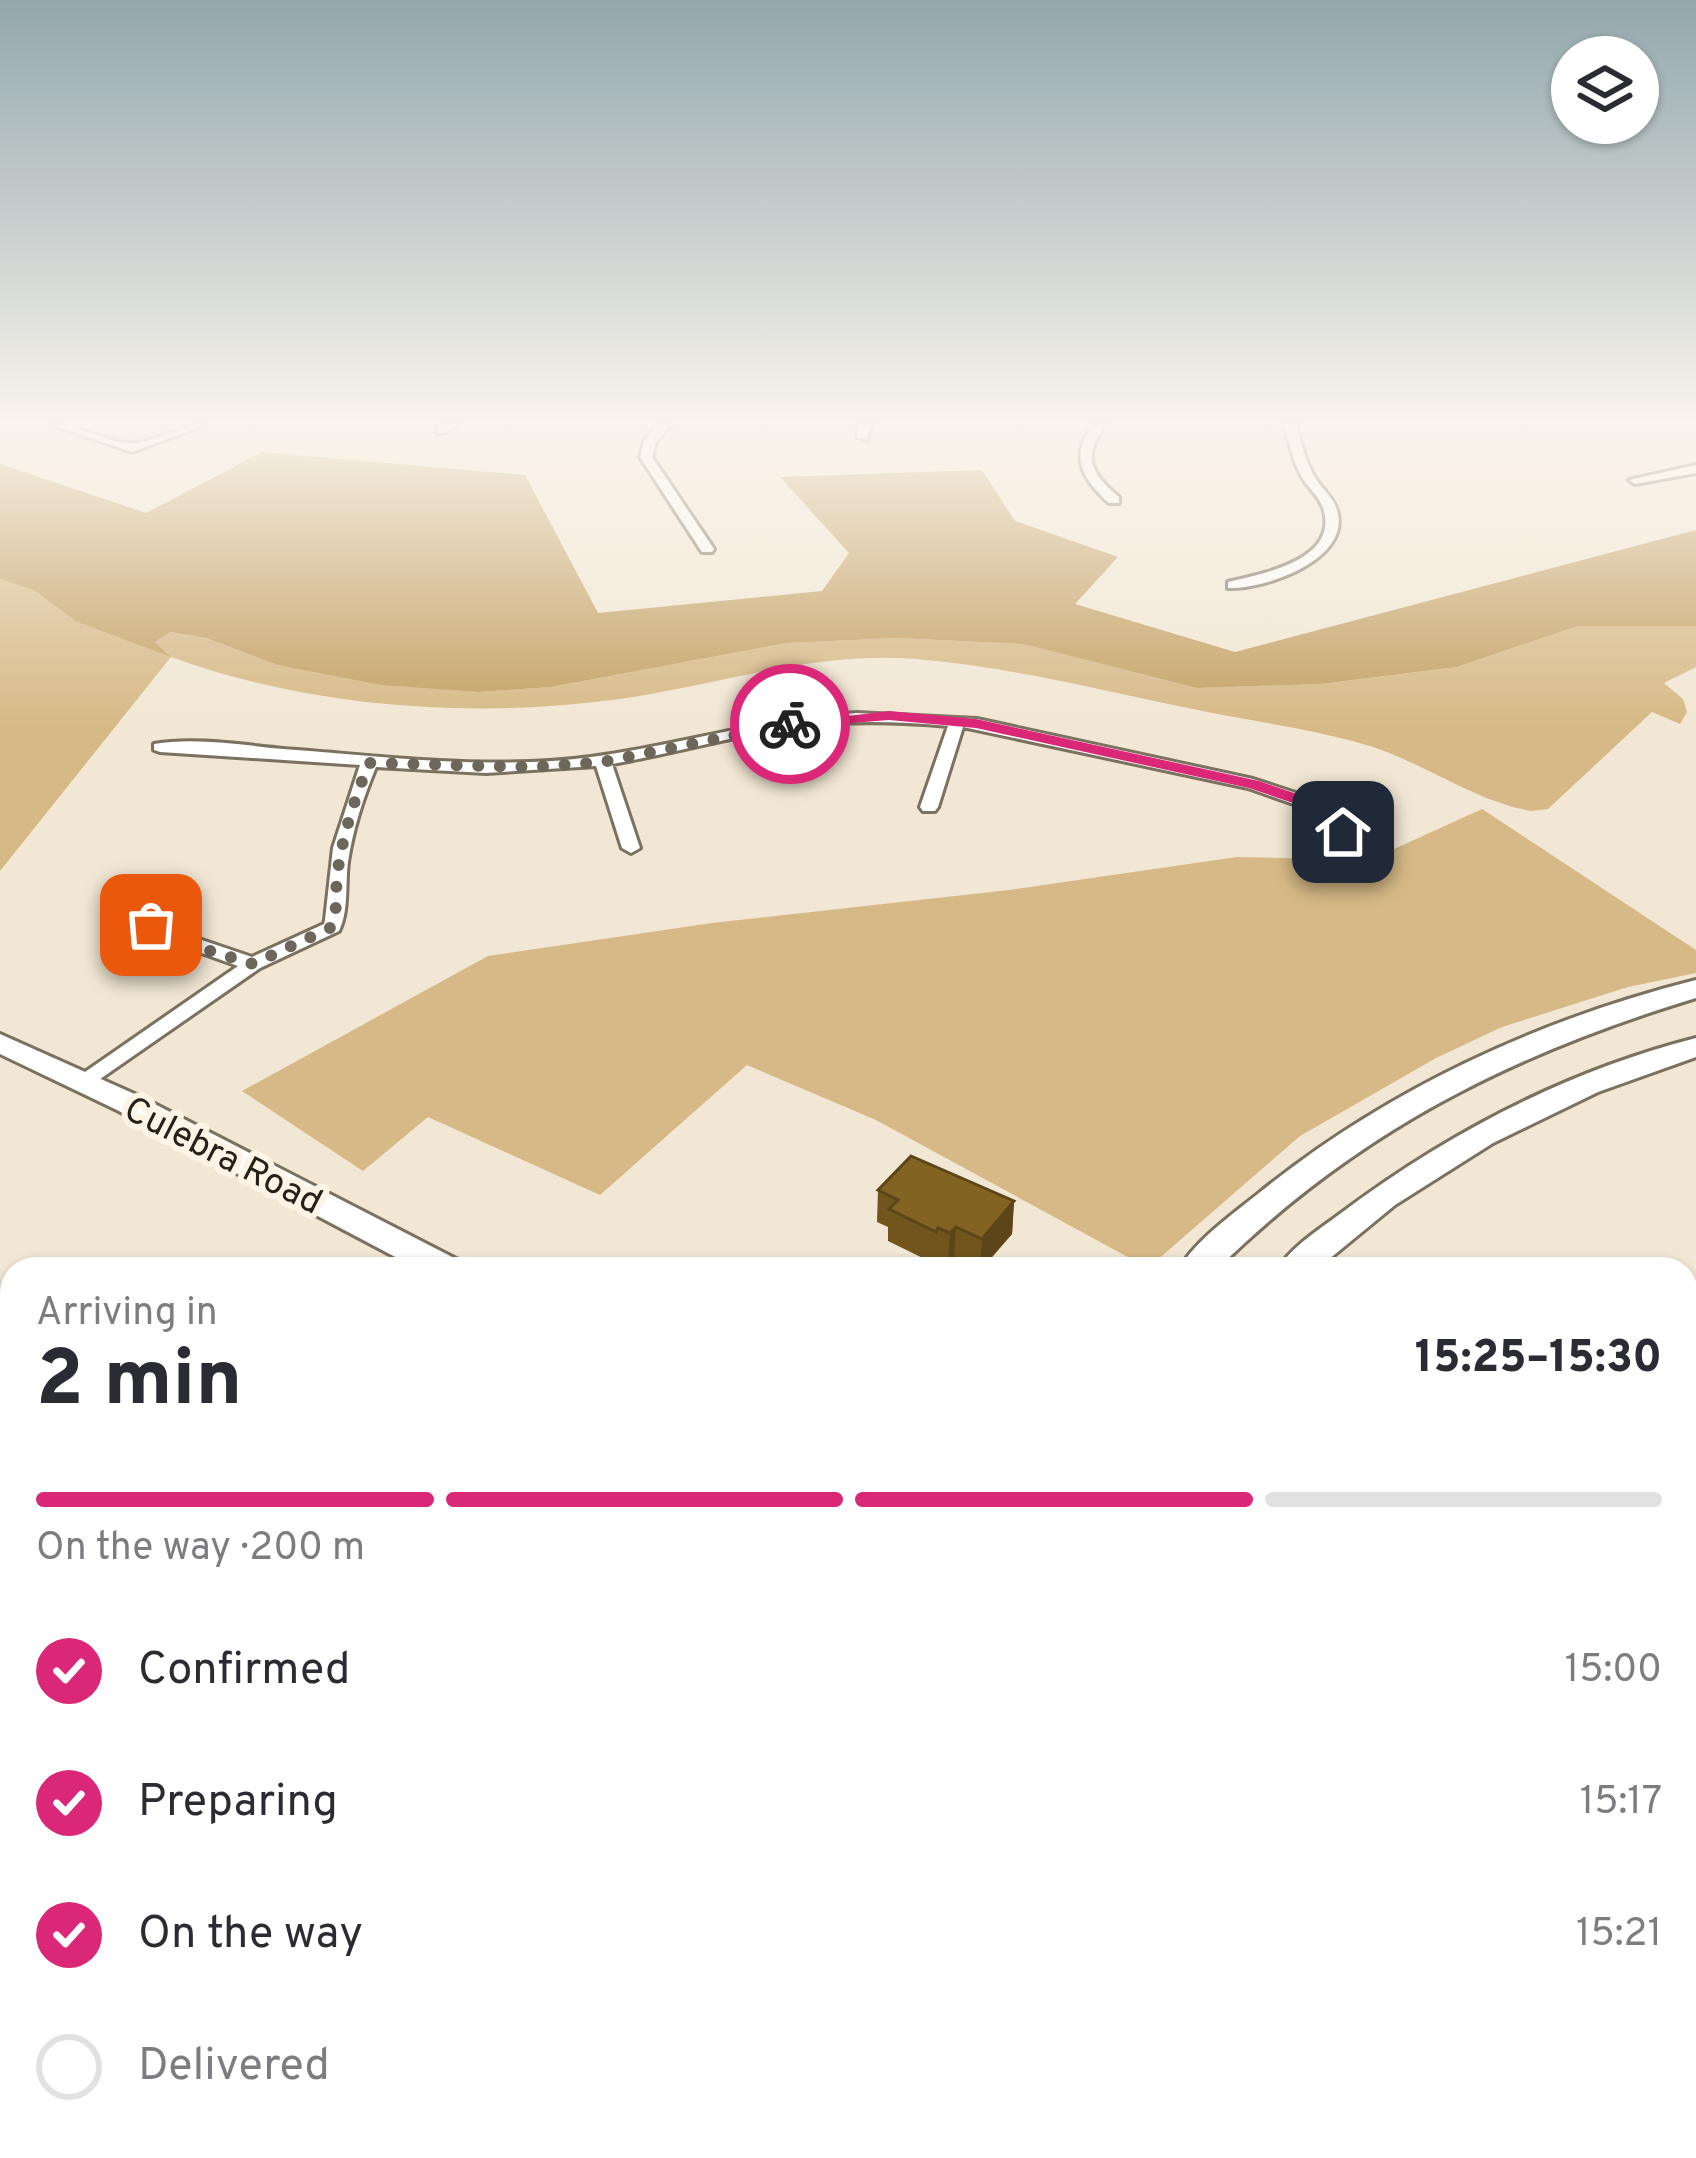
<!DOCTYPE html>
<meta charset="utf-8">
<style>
body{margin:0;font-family:Overpass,sans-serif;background:#f2f2f3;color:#2b2b33;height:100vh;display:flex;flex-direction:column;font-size:45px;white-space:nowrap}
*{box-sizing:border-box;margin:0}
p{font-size:39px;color:#7c7c81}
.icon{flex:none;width:66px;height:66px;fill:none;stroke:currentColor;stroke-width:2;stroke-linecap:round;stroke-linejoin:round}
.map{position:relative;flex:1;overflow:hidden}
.sheet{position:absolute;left:0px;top:1257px;width:1698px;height:903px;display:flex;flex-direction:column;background:#fff;border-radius:36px 36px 0 0;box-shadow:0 3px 9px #0004}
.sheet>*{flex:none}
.buttons{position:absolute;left:1551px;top:36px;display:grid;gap:24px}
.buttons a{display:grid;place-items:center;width:108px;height:108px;border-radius:50%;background:#fff;box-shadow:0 3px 9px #0004;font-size:60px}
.pin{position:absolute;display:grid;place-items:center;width:102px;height:102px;color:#fff;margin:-51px;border-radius:24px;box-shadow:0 6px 18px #0006}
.courier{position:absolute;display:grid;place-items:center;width:120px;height:120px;margin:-60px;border:9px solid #db2777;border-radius:50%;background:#fff;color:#222;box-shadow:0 3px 15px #0007}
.summary em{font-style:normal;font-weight:800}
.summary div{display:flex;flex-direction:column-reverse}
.summary{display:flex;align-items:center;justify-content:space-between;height:204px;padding:0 36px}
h1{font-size:78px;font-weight:800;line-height:90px}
.bar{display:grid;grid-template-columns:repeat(4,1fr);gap:18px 12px;align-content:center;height:144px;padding:0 36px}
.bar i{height:15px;border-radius:9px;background:#e1e1e2}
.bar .selected{background:#db2777}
.bar p{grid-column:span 4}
ol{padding:0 36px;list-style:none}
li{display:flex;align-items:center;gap:36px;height:132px}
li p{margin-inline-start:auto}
li .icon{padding:12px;border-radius:50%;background:#db2777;color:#fff;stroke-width:4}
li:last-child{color:#7c7c81}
li i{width:66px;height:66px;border:6px solid #e1e1e2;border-radius:50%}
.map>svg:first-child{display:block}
</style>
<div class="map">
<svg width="1696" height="2158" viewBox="0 0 1696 2158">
<rect width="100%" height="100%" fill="#f2e7d4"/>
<!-- green -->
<path fill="#d6b986" d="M 0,579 L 35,591 L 75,621 L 168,654 L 155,642 L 170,632 L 206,638 L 277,665 L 382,684 L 479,692 L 551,687 L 787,643 L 896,638 L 1023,644 L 1197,688 L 1321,684 L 1457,667 L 1578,626 L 1696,626 L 1696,667 L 1664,683 L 1683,699 L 1687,712 L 1680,724 L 1652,712 L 1548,809 L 1531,811 C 1473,801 1420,760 1363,744 C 1308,728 1249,721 1193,709 C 1101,690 1011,667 916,659 C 814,651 719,685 620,699 C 473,719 311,708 171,657 L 0,871 Z
M 1482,809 L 1696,950 L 1696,973 L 1628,987 L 1502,1027 L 1436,1058 L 1300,1136 L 1148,1268 L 876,1120 L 747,1065 L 600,1195 L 428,1117 L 363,1171 L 242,1091 L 488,956 L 712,923 L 1009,890 L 1237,857 L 1370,860 Z"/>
<!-- forest -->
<path fill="#c3a062" d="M 262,452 L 525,475 L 598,613 L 822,591 L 849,553 L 780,477 L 982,470 L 1015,521 L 1118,557 L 1075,604 L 1235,652 L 1696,530 L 1696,626 L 1578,626 L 1457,667 L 1321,684 L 1197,688 L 1023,644 L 896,638 L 787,643 L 551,687 L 479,692 L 382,685 L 277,665 L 206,638 L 170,632 L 155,642 L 171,657 L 75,621 L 35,591 L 0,579 L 0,464 L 146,513 Z"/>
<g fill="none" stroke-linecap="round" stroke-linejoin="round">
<!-- street casing -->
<g stroke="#7b715f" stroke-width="6">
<path id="street" d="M 52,425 C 80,425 102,441 129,443 C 151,445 179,425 205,425 L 132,452 Z
M 442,425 L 459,425 L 445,433 L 437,433 L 437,427 Z
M 657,425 L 670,425 L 656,442 L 652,457 L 714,549 L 712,552 L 702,552 L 640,457 L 644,441 Z
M 859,425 L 871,425 L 867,440 L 857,437 Z
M 1094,425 L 1106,425 C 1081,456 1091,474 1119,497 L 1119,503 L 1109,503 C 1083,480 1068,455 1094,425 Z
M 1284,425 L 1296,425 C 1302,443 1305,463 1316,479 C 1322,489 1333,497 1337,510 C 1352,560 1265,589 1228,588 L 1228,582 C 1262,574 1337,560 1324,511 C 1321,498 1310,490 1303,479 C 1293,463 1290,443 1284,425 Z
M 1696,465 L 1696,473 L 1635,484 L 1629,480 Z
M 857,713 L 977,719 L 1253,779 L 1317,800 L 1352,832 L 1349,836 L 1337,836 L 1305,808 L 1248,788 L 963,727 L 938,807 L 935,811 L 923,811 L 920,807 L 948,726 C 894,721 841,720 788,728 C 729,737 671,754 612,764 L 640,848 L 631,853 L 622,848 L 596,766 L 486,773 L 376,767 C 363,798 353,829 348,862 C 345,886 349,910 339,931 L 260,968 L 90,1086 L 83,1088 L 72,1081 L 238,966 L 182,946 L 122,915 L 120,911 L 124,894 L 138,894 L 139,909 L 196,938 L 252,957 L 324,924 L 325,920 L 333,848 L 360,765 L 160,752 L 154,750 L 154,744 C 195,737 241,745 283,749 C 365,755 447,765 530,762 C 641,759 746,718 857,713 Z
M 12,1536 L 12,1564 L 2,1569 L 12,1573 L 12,1602 L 0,1597 L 0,1542 Z
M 586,2148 L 625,2148 L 621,2158 L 582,2158 Z
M 647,2148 L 691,2148 L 695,2158 L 651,2158 Z"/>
</g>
<!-- secondary casing -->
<g stroke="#7b715f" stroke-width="6">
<path id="secondary" d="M 1696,980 L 1696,998 C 1509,1055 1358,1131 1217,1269 L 1179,1269 C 1196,1240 1233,1214 1259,1193 C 1386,1090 1537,1020 1696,980 Z
M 0,1034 L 139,1096 L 458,1260 L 463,1269 L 418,1269 L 117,1110 L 0,1054 Z
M 1696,1038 L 1696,1057 L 1598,1092 L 1493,1143 L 1395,1205 L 1317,1269 L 1278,1269 C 1291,1247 1320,1229 1340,1214 C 1446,1134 1567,1071 1696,1038 Z
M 1686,1920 L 1696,1924 L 1696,1972 L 1686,1968 Z"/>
</g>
<!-- street -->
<use href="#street" fill="#fff" fill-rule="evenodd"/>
<!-- secondary -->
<use href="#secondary" fill="#fff" fill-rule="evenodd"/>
</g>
<!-- wall -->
<path fill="#71551d" d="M 878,1190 L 1014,1201 L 1012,1234 L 982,1269 L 975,1269 L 954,1259 L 948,1265 L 937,1260 L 935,1264 L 888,1241 L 888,1227 L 877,1222 Z"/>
<!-- shaded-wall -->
<path fill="#5c4518" d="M 1014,1201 L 1012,1234 L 980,1269 L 982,1239 Z
M 956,1227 L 954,1259 L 948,1265 L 950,1233 Z"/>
<!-- building -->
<path fill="#836322" stroke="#5c4518" stroke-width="3" d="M 911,1156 L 1014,1201 L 982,1239 L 956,1227 L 950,1233 L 938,1228 L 936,1232 L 889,1209 L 898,1200 L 878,1190 Z
M 822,1260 L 839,1269 L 813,1269 Z"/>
<!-- sky -->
<linearGradient id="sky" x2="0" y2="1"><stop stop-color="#93a7ad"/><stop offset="0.58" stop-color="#f9f4ec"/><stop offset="1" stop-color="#f9f4ec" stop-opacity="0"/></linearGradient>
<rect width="1696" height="727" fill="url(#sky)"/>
<!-- route -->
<path fill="#db2777" d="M 889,711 L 976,719 L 1259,781 L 1317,801 L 1351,832 L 1337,836 L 1305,807 L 1249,788 L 976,728 L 889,720 L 790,728 L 782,724 Z"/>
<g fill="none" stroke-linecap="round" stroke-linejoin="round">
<!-- done -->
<path stroke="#6d665b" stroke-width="12" stroke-dasharray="0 21.6" d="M 151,925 L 194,946 L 253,964 L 332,927 C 338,908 335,897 337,878 C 341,839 355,798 369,763 L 533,767 L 603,762 L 790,724"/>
</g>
<g text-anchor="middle" stroke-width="12" stroke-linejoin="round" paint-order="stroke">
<!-- street labels -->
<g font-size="36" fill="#25211a" stroke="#fef4e5">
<text transform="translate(224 1154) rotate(27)" y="13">Culebra Road</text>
</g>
</g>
</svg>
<div class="buttons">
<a><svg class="icon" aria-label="layers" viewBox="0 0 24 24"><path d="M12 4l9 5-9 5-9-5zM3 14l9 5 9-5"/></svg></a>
</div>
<div class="pin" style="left:151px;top:925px;background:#ea580c"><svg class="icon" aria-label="bag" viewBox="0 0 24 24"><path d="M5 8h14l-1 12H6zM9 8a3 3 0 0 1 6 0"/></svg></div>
<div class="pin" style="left:1343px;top:832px;background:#1f2937"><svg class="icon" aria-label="home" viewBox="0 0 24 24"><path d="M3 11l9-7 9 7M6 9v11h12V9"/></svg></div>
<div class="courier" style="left:790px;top:724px"><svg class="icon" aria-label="bike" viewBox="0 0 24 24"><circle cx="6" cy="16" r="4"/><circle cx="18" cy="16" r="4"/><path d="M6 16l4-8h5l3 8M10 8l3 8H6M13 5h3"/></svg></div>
<section class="sheet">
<div class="summary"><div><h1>2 min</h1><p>Arriving in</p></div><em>15:25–15:30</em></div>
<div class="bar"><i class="selected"></i><i class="selected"></i><i class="selected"></i><i></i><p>On the way · 200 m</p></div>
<ol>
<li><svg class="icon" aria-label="check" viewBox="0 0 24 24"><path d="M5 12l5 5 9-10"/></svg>Confirmed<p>15:00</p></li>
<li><svg class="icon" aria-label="check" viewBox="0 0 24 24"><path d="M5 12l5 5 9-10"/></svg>Preparing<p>15:17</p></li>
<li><svg class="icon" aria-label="check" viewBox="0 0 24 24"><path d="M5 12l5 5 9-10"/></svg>On the way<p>15:21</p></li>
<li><i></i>Delivered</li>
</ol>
</section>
</div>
